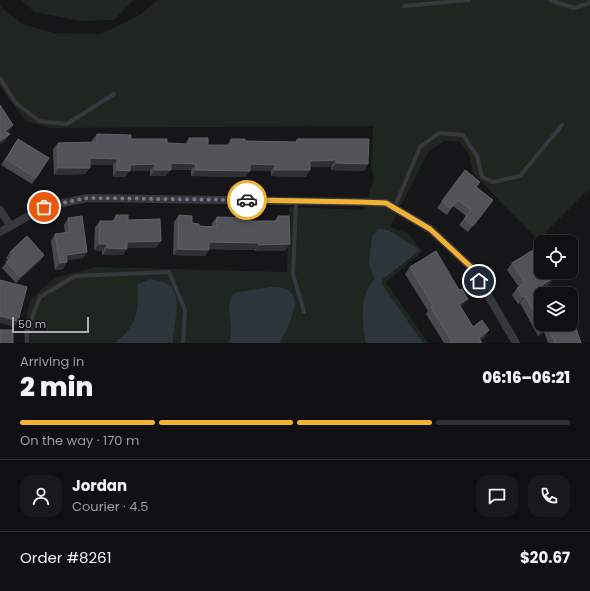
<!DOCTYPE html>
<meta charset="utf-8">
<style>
body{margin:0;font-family:Poppins,sans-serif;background:#19191b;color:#f1f3f6;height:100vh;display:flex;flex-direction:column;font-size:15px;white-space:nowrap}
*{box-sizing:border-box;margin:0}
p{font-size:13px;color:#9c9d9f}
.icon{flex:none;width:22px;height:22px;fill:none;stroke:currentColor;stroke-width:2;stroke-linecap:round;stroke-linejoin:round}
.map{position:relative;height:343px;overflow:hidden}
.details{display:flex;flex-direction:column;background:#101012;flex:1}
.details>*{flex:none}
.controls{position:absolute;left:534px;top:235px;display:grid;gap:8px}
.controls a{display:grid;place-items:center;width:44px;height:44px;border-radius:8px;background:#101012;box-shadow:0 1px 3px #0004,0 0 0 1px #303032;font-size:20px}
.scale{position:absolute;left:12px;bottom:10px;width:77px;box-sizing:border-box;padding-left:4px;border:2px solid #a8adb8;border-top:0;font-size:11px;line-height:14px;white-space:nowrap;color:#a8adb8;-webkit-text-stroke:3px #111113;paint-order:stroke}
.pin{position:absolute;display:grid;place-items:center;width:34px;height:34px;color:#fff;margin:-17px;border:2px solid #fff;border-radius:50%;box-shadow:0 1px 4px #0007}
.courier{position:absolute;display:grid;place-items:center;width:40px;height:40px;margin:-20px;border:3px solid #f2b134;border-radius:50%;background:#fff;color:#222;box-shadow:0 1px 5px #0007}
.summary em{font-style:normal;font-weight:800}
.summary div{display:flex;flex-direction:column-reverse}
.summary{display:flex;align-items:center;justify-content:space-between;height:68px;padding:0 20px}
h1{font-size:26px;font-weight:800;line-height:30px}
.bar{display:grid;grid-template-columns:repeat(4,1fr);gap:6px 4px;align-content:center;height:48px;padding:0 20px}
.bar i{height:5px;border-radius:3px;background:#303032}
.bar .selected{background:#f2b134}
.bar p{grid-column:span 4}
.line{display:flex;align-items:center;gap:10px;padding:0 20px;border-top:1px solid #303032}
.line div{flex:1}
.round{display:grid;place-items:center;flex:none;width:42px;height:42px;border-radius:12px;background:#19191b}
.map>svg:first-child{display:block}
</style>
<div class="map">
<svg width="590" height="343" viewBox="0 0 590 343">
<rect width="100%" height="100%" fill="#161618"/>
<!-- green -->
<path fill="#1e261f" d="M 20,0 L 133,0 L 114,20 L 80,21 L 35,12 Z
M 157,0 L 590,0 L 590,188 L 538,240 L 473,173 L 469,154 L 460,142 L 444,141 L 428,152 L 390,227 L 407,233 L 423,251 L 386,282 L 428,343 L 24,343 L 24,331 L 30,300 L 54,278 L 96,267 L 287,272 L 289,207 L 364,210 L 374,179 L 371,167 L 373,126 L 51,128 L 26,121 L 5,94 L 0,85 L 0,6 L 22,24 L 54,33 L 101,34 L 140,15 Z"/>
<!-- water -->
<path fill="#2c353c" d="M 378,229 L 388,230 L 420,250 L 382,280 L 381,283 L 423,343 L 366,343 C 363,332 361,307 365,295 C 367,289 371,284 374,278 L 369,263 L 372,236 Z
M 150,279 C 155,280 162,281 166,283 C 186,295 172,324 173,343 L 114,343 C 137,328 139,309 138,284 Z
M 270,287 C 311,285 290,322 280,343 L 229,343 C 230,339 231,335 231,330 C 231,317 225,305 234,293 Z"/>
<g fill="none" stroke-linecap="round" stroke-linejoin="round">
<!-- service -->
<path stroke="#37383d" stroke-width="4" d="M 550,0 L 574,8 L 590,3
M 404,6 L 469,0
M 0,78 L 16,103 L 39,121 L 67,124 L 114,94
M 296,204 L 293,274 L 304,312
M 396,204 L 420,147 L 439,133 L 463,135 L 477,156 L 482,177 L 493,182 L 520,176 L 562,125
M 27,343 L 27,331 L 40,297 L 75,276 L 169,272 L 185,310 L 183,343"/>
<!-- minor -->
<path stroke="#37383d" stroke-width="8" d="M 0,210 L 10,225
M 0,232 L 44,207 L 87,198 L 359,202 L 386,203 L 430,229 L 472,268 L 516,343"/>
</g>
<!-- wall -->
<path fill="#47494d" d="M 97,134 L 131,139 L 167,143 L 185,144 L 189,138 L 208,145 L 227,145 L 231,139 L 245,141 L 295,142 L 297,139 L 368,164 L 364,171 L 331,170 L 331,167 L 310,167 L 306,177 L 271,176 L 271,171 L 250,171 L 245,177 L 191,176 L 191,170 L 170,170 L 166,176 L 150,176 L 150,171 L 129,171 L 125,177 L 113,177 L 113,165 L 90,165 L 85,174 L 54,175 L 53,149 L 58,143 L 92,142 L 92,140 Z
M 18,139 L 36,178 L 32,184 L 1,165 Z
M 477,187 L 493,200 L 468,232 L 459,225 L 466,216 L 453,206 L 447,215 L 437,208 L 442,201 Z
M 116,215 L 128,220 L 156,248 L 127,248 L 123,255 L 102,255 L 102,251 L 94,250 L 95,227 L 100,221 L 112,221 Z
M 179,215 L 192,223 L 199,226 L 212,226 L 212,223 L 217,217 L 249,221 L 274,221 L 278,216 L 285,251 L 255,251 L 255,250 L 209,249 L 205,256 L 173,255 L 174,222 Z
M 68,218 L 87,252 L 83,258 L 67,260 L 63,269 L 55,270 L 51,241 L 55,234 L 65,233 L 64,225 Z
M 10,252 L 44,255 L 40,261 L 16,283 L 2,268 L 8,260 L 6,258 Z
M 539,258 L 555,277 L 550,283 L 544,288 L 565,324 L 581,343 L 548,343 L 544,332 L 538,336 L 520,303 L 518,304 L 512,295 L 517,288 L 519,287 L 507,270 L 512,263 Z
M 410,267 L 463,305 L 461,307 L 473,327 L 485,337 L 480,340 L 482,343 L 444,343 L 426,314 L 428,311 L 405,274 Z"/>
<!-- shaded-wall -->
<path fill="#2f3033" d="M 13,125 L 9,132 L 0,137 L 5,131 Z
M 10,134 L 5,141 L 0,144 L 0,141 Z
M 90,158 L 118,159 L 113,165 L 85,165 Z
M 336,160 L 331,167 L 306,167 L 310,161 Z
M 171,163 L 196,164 L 191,170 L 170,170 L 166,176 L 150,176 L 155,170 Z
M 336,163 L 368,164 L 364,171 L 331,170 Z
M 155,164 L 150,171 L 129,171 L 125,177 L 113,177 L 117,170 L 130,165 Z
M 250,164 L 275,165 L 271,171 L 250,171 L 245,177 L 191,176 L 196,170 Z
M 58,168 L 90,168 L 85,174 L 54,175 Z
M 275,170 L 310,170 L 306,177 L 271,176 Z
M 161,241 L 156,248 L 123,248 L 127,242 Z
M 209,242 L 259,243 L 255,250 L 205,249 Z
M 99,244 L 107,244 L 102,251 L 94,250 Z
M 290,244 L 285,251 L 255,251 L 259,245 Z
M 107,248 L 127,249 L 123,255 L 102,255 Z
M 178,249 L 209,250 L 205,256 L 173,255 Z
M 87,252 L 83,258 L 62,261 L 66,255 Z
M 44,255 L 40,261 L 16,283 L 20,277 Z
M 67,262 L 63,269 L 55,270 L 60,263 Z
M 555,277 L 550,283 L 538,291 L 542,285 Z
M 525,296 L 520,303 L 518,304 L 523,297 Z
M 468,299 L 463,305 L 455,310 L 459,304 Z
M 0,316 L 18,321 L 14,327 L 0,323 Z
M 548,326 L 544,332 L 538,336 L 543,329 Z
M 489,330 L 485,337 L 476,343 L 479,338 Z"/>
<!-- building -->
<path fill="#525359" stroke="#5f6168" d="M 0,105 L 13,125 L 5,131 L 10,134 L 0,141 Z
M 97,134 L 131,135 L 131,139 L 167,139 L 167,143 L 189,144 L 189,138 L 208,138 L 208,145 L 231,145 L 231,139 L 245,139 L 245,141 L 297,142 L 297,139 L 369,139 L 368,164 L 336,163 L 336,160 L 310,161 L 310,170 L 275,170 L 275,165 L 250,164 L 250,171 L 196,170 L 196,164 L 171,163 L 171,170 L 155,170 L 155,164 L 130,165 L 130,171 L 117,170 L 118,159 L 90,158 L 90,168 L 58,168 L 58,143 L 97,142 Z
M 18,139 L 49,158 L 36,178 L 6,159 Z
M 465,170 L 480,182 L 476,187 L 493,200 L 473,226 L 464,219 L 471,210 L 458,200 L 451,208 L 442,201 Z
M 116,215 L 128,215 L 128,220 L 160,219 L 161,241 L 127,242 L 127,249 L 107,248 L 107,244 L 99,244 L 100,221 L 116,221 Z
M 179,215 L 192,216 L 192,223 L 199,224 L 199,226 L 216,227 L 217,217 L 249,218 L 249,221 L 278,221 L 278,216 L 289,216 L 290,244 L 259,245 L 259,243 L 209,242 L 209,250 L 178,249 Z
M 82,216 L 87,252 L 66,255 L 67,262 L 60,263 L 55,234 L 70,232 L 68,218 Z
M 27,236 L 44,255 L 20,277 L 6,262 L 14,255 L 10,252 Z
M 533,250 L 539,258 L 541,257 L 541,272 L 552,272 L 555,277 L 542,285 L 548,294 L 541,294 L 541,324 L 565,324 L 566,325 L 568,324 L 571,324 L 571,323 L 574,322 L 581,343 L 555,343 L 548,326 L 543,329 L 525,296 L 523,297 L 517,288 L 525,283 L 512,263 Z
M 436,251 L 459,290 L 462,289 L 468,299 L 459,304 L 473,327 L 482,320 L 489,330 L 479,338 L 482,343 L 450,343 L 452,342 L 431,307 L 433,306 L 410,267 Z
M 0,280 L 27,287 L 18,321 L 0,316 L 0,293 L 1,290 L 0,289 Z
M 0,330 L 13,330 L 13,343 L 0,343 Z"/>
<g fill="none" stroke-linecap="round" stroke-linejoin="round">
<!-- done -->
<path stroke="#757880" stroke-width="4" stroke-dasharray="0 7.2" d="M 44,207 L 87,198 L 247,200"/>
<!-- route -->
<path stroke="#f2b134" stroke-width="5" d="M 247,200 L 359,202 L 386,203 L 430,229 L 472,268 L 479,281"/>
</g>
</svg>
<div class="controls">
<a><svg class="icon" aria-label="locate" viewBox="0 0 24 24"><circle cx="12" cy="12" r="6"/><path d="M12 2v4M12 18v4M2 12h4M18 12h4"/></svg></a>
<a><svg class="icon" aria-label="layers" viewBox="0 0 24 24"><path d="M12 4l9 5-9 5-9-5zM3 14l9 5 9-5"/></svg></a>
</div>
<div class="scale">50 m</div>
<div class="pin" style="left:44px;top:207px;background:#ea580c"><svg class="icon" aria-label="bag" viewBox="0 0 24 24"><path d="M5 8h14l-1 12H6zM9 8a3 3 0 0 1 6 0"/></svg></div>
<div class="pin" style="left:479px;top:281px;background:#1f2937"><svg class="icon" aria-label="home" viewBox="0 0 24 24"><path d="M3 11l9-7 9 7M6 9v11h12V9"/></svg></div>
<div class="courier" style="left:247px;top:200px"><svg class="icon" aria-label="car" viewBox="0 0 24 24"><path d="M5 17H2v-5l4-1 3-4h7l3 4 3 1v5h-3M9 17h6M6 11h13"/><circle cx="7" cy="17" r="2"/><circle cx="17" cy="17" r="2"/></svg></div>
</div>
<section class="details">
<div class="summary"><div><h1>2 min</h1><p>Arriving in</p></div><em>06:16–06:21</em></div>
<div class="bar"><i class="selected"></i><i class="selected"></i><i class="selected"></i><i></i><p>On the way · 170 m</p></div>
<div class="line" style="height:72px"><a class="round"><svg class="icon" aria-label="person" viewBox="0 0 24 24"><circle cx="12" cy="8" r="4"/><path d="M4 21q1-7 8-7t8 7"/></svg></a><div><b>Jordan</b><p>Courier · 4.5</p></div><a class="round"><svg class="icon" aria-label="chat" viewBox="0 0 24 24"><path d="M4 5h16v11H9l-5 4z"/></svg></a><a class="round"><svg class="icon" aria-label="phone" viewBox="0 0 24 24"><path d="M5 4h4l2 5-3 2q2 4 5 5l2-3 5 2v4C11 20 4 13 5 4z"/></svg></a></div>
<div class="line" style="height:52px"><div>Order #8261</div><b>$20.67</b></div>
</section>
